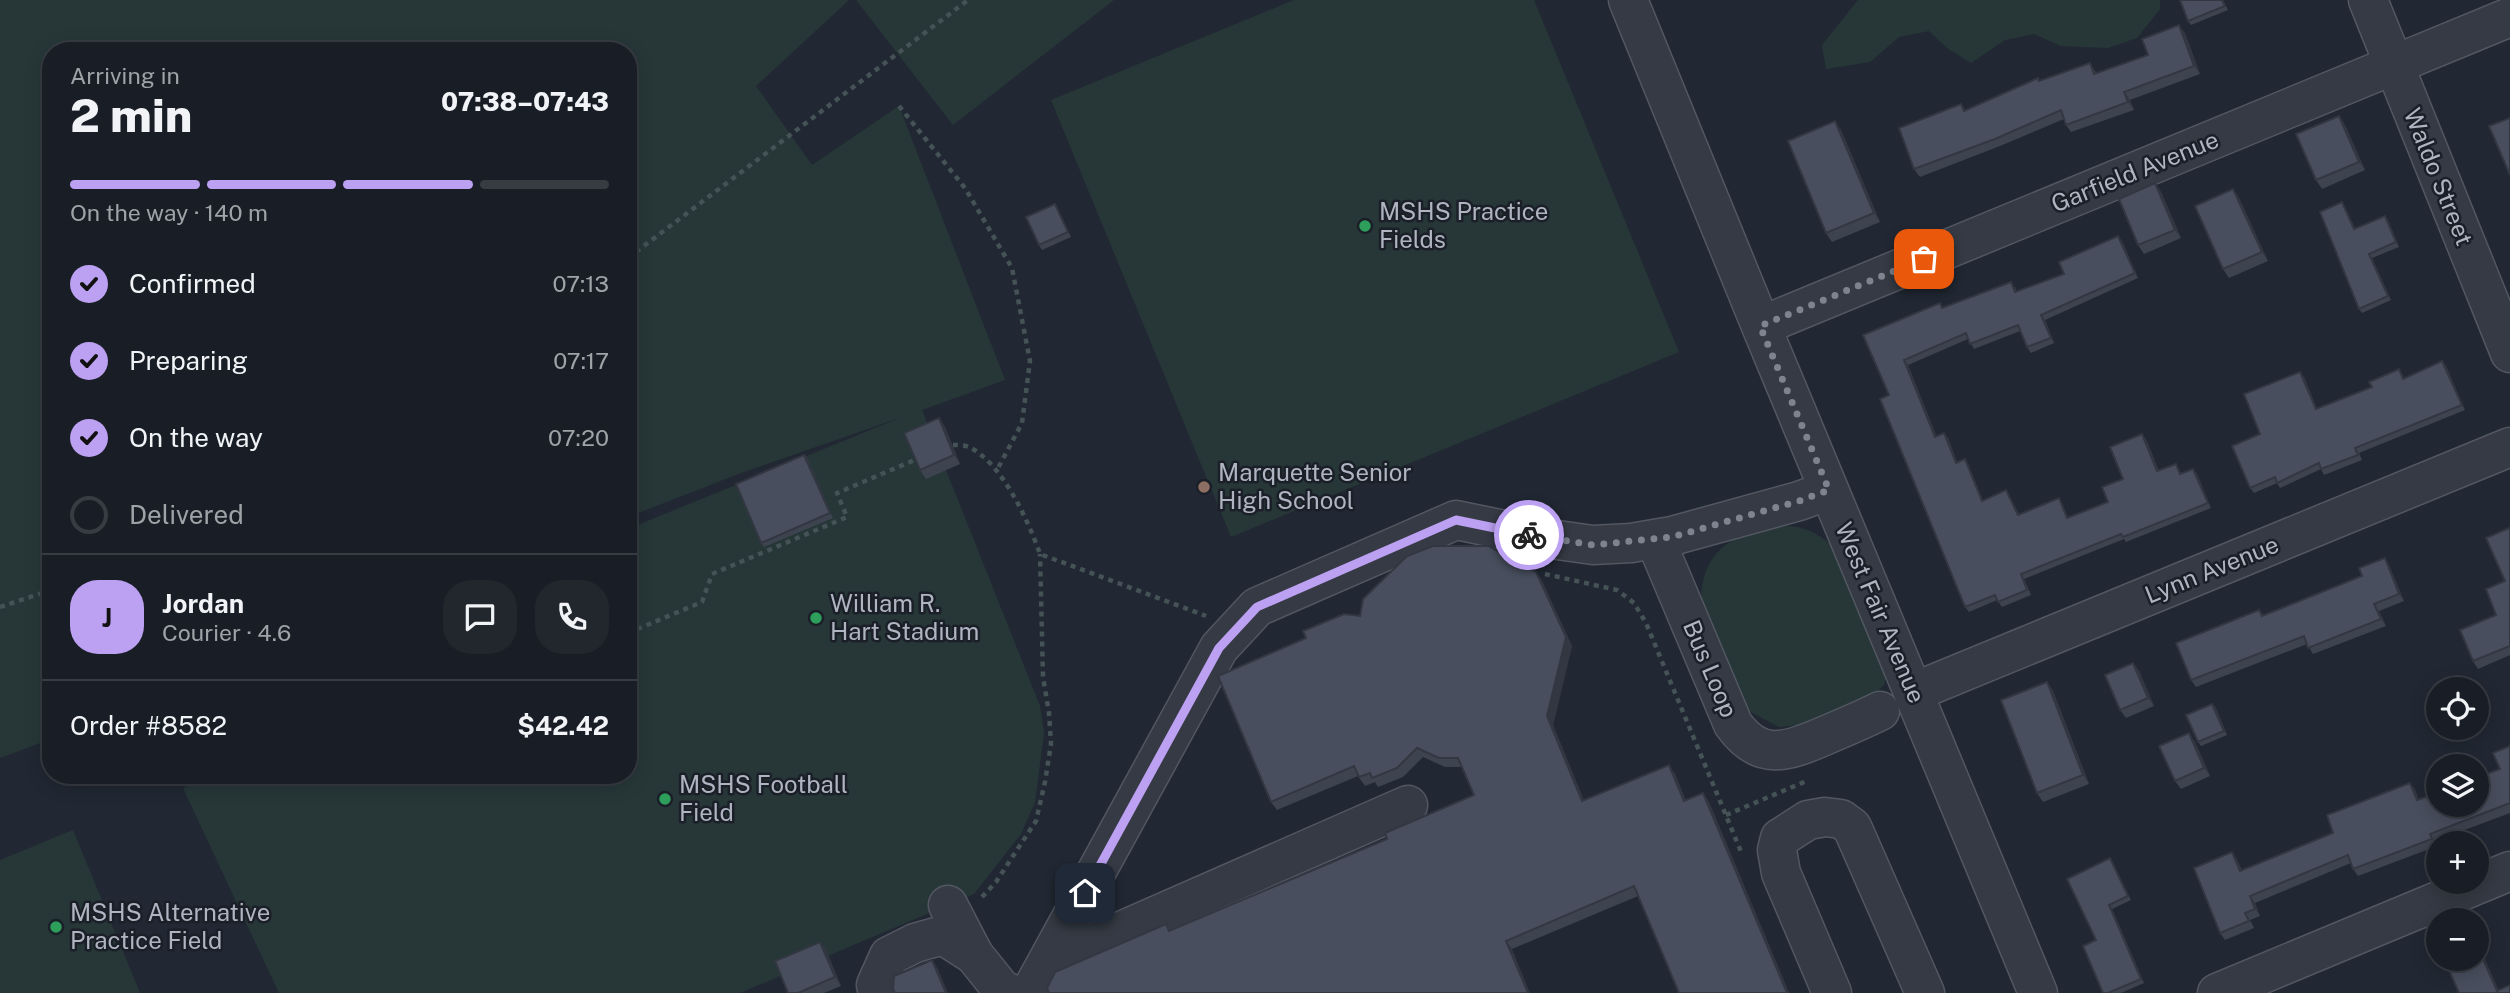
<!DOCTYPE html>
<meta charset="utf-8">
<style>
body{margin:0;font-family:"Public Sans",sans-serif;background:#22272e;color:#f1f3f6;height:100vh;display:flex;flex-direction:column;font-size:26px;white-space:nowrap}
*{box-sizing:border-box;margin:0}
p{font-size:23px;color:#9fa2a7}
.icon{flex:none;width:38px;height:38px;fill:none;stroke:currentColor;stroke-width:2;stroke-linecap:round;stroke-linejoin:round}
.map{position:relative;flex:1;overflow:hidden}
.drawer{position:absolute;left:42px;top:42px;width:595px;height:742px;display:flex;flex-direction:column;background:#191e26;border-radius:28px;box-shadow:0 4px 18px #0003,0 0 0 2px #373c43}
.drawer>*{flex:none}
.tools{position:absolute;left:2426px;top:677px;display:grid;gap:14px}
.tools a{display:grid;place-items:center;width:63px;height:63px;border-radius:50%;background:#191e26;box-shadow:0 4px 18px #0003,0 0 0 2px #373c43;font-size:35px}
.pin{position:absolute;display:grid;place-items:center;width:60px;height:60px;color:#fff;margin:-30px;border-radius:14px;box-shadow:0 4px 10px #0006}
.courier{position:absolute;display:grid;place-items:center;width:70px;height:70px;margin:-35px;border:5px solid #bca0f2;border-radius:50%;background:#fff;color:#222;box-shadow:0 2px 9px #0007}
.headline em{font-style:normal;font-weight:800}
.headline div{display:flex;flex-direction:column-reverse}
.headline{display:flex;align-items:center;justify-content:space-between;height:119px;padding:0 28px}
h1{font-size:46px;font-weight:800;line-height:52px}
.bar{display:grid;grid-template-columns:repeat(4,1fr);gap:10px 7px;align-content:center;height:84px;padding:0 28px}
.bar i{height:9px;border-radius:5px;background:#373c43}
.bar .selected{background:#bca0f2}
.bar p{grid-column:span 4}
.line{display:flex;align-items:center;gap:18px;padding:0 28px;border-top:2px solid #373c43}
.line div{flex:1}
.round{display:grid;place-items:center;flex:none;width:74px;height:74px;border-radius:28px;background:#22272e}
ol{padding:0 28px;list-style:none}
li{display:flex;align-items:center;gap:21px;height:77px}
li p{margin-inline-start:auto}
li .icon{padding:7px;border-radius:50%;background:#bca0f2;color:#111;stroke-width:4}
li:last-child{color:#9fa2a7}
li i{width:38px;height:38px;border:4px solid #373c43;border-radius:50%}
.map>svg:first-child{display:block}
</style>
<div class="map">
<svg width="2510" height="993" viewBox="0 0 2510 993">
<rect width="100%" height="100%" fill="#212833"/>
<!-- green -->
<path fill="#273738" d="M 0,0 L 849,0 L 756,86 L 812,165 L 899,106 L 1005,380 L 922,410 L 1040,706 L 1044,733 L 1035,802 L 1021,834 L 974,894 L 740,993 L 279,993 L 183,788 L 214,775 L 628,775 L 628,529 L 902,417 L 741,473 L 628,517 L 628,51 L 51,51 L 51,739 L 0,758 Z
M 856,0 L 1114,0 L 953,125 Z
M 1294,0 L 1534,0 L 1679,352 L 1231,537 L 1051,100 Z
M 1858,0 L 2160,0 L 2160,9 L 2137,38 L 2108,48 L 2061,46 L 2034,34 L 2005,40 L 1971,63 L 1947,48 L 1929,31 L 1899,37 L 1870,62 L 1826,69 L 1822,45 Z
M 1784,526 C 1805,526 1817,533 1833,546 L 1886,675 L 1884,685 L 1877,691 L 1799,725 L 1779,727 L 1747,710 L 1701,609 C 1699,551 1731,532 1784,526 Z
M 73,830 L 140,993 L 0,993 L 0,860 Z"/>
<g fill="none" stroke-linecap="round" stroke-linejoin="round">
<!-- minor casing -->
<g stroke="#525762" stroke-width="41">
<path id="minor" d="M 1628,0 L 1761,326 L 2038,993
M 2368,0 L 2510,353
M 1761,326 L 2510,17
M 1655,539 L 1733,724 C 1760,762 1787,752 1824,736 C 1843,728 1862,720 1880,711
M 1914,692 L 2510,447
M 948,905 L 974,955
M 1046,964 L 1408,805
M 878,993 L 876,985 L 889,956 L 915,943 L 943,935 L 974,955 L 1003,991 L 1010,993
M 1030,993 L 1219,648 L 1257,607 L 1456,520 L 1543,538 L 1593,545 L 1631,543 L 1672,536 L 1799,501 L 1829,490
M 1832,993 L 1781,873 L 1777,850 L 1780,838 L 1808,820 L 1825,817 L 1841,819 L 1852,827 L 1925,993
M 2217,993 L 2510,871"/>
</g>
<!-- path -->
<path stroke="#455256" stroke-width="4.5" stroke-dasharray="5 5" stroke-linecap="butt" d="M 899,106 L 965,188 L 1012,268 L 1030,361 L 1022,423 L 997,470
M 628,258 L 968,0
M 953,445 C 958,445 965,445 969,447 C 1002,463 1028,520 1040,554 L 1206,616
M 1545,574 L 1617,590 L 1634,603 L 1646,623 L 1742,854
M 0,607 L 51,590
M 628,633 L 702,602 L 712,574 L 847,517 L 837,493 L 917,459
M 1726,815 L 1809,780
M 982,897 L 996,882 L 1036,821 L 1045,782 L 1051,744 L 1049,713 L 1043,677 L 1040,554"/>
<!-- minor -->
<use href="#minor" stroke="#353a44" stroke-width="38"/>
</g>
<!-- wall -->
<path fill="#3e4350" d="M 2223,0 L 2228,10 L 2191,25 L 2188,21 Z
M 2185,33 L 2200,74 L 2130,100 L 2134,110 L 2071,132 L 2066,125 L 2064,119 L 2000,146 L 1920,177 L 1914,169 L 1961,104 L 1965,110 L 2090,63 L 2096,73 L 2148,55 Z
M 2339,116 L 2345,125 L 2365,170 L 2322,189 L 2316,180 Z
M 1841,130 L 1880,222 L 1832,242 L 1826,233 Z
M 2155,183 L 2161,192 L 2181,238 L 2144,254 L 2138,245 Z
M 2233,189 L 2239,198 L 2268,261 L 2229,278 L 2223,269 Z
M 2342,202 L 2355,228 L 2388,220 L 2399,247 L 2372,258 L 2391,300 L 2362,313 L 2359,309 Z
M 1055,204 L 1071,237 L 1042,250 L 1039,245 Z
M 2122,241 L 2138,278 L 2045,320 L 2054,343 L 2031,353 L 2027,347 L 2020,331 L 1974,349 L 1968,339 L 1908,365 L 1936,436 L 1944,433 L 1948,438 L 1957,462 L 1965,459 L 1968,464 L 1983,501 L 2006,490 L 2019,514 L 2062,503 L 2068,518 L 2108,502 L 2123,479 L 2146,439 L 2159,471 L 2179,469 L 2181,474 L 2193,469 L 2197,474 L 2211,508 L 2126,542 L 2124,539 L 2024,579 L 2031,595 L 2002,607 L 1997,600 L 1969,612 L 1965,607 L 1889,395 L 1863,335 L 1944,308 L 2015,287 L 2016,291 L 2064,274 Z
M 2442,361 L 2446,366 L 2465,410 L 2359,453 L 2362,460 L 2324,475 L 2321,469 L 2280,488 L 2277,483 L 2254,493 L 2250,488 L 2260,434 L 2304,377 L 2317,409 L 2372,387 L 2399,369 L 2404,378 Z
M 939,418 L 945,427 L 960,464 L 926,479 L 920,470 Z
M 804,455 L 808,459 L 833,518 L 764,547 L 761,543 Z
M 2510,530 L 2510,655 L 2478,669 L 2473,661 L 2496,615 L 2505,581 Z
M 2389,565 L 2404,601 L 2379,611 L 2386,626 L 2313,654 L 2307,644 L 2196,687 L 2191,680 L 2259,610 L 2263,615 Z
M 1536,572 L 1542,581 L 1572,646 L 1553,725 L 1584,801 L 1675,774 L 1686,801 L 1703,793 L 1709,802 L 1789,993 L 1679,993 L 1638,896 L 1512,949 L 1049,993 L 1166,924 L 1171,930 L 1387,839 L 1474,795 L 1462,767 L 1445,767 L 1423,757 L 1403,777 L 1378,787 L 1375,782 L 1365,786 L 1358,776 L 1277,810 L 1271,802 L 1360,616 Z
M 2133,663 L 2139,671 L 2154,706 L 2126,718 L 2120,710 Z
M 2047,682 L 2053,691 L 2089,784 L 2043,802 L 2037,793 Z
M 2212,704 L 2216,708 L 2227,735 L 2201,746 L 2198,742 Z
M 2195,742 L 2210,776 L 2181,789 L 2175,781 Z
M 2510,746 L 2510,813 L 2435,841 L 2437,846 L 2358,876 L 2353,869 L 2351,863 L 2255,903 L 2260,916 L 2250,920 L 2254,928 L 2225,940 L 2220,933 L 2232,852 L 2237,860 L 2242,870 L 2333,833 L 2410,783 L 2415,790 L 2419,800 L 2500,769 Z
M 2110,858 L 2131,900 L 2112,909 L 2144,983 L 2121,993 L 2103,993 L 2096,940 Z
M 820,942 L 826,950 L 841,986 L 824,993 L 788,993 Z"/>
<!-- shaded-wall -->
<path fill="#323741" d="M 2179,25 L 2185,33 L 2200,74 L 2194,66 Z
M 2124,92 L 2130,100 L 2134,110 L 2128,102 Z
M 2339,116 L 2345,125 L 2365,170 L 2359,162 Z
M 1835,121 L 1841,130 L 1880,222 L 1874,213 Z
M 2155,183 L 2161,192 L 2181,238 L 2175,230 Z
M 2233,189 L 2239,198 L 2268,261 L 2262,252 Z
M 2385,216 L 2388,220 L 2399,247 L 2396,242 Z
M 2118,236 L 2122,241 L 2138,278 L 2135,273 Z
M 2369,254 L 2372,258 L 2391,300 L 2388,296 Z
M 2041,315 L 2045,320 L 2054,343 L 2051,338 Z
M 1904,360 L 1908,365 L 1939,442 L 1935,437 Z
M 2442,361 L 2446,366 L 2465,410 L 2462,405 Z
M 2300,372 L 2304,377 L 2319,414 L 2316,409 Z
M 939,418 L 945,427 L 960,464 L 954,455 Z
M 1944,433 L 1948,438 L 1959,468 L 1956,463 Z
M 2142,434 L 2146,439 L 2161,477 L 2157,471 Z
M 804,455 L 808,459 L 833,518 L 830,513 Z
M 1965,459 L 1968,464 L 1985,506 L 1982,501 Z
M 2193,469 L 2197,474 L 2211,508 L 2208,503 Z
M 2385,558 L 2389,565 L 2404,601 L 2399,594 Z
M 1536,572 L 1542,581 L 1572,646 L 1553,725 L 1588,810 L 1582,801 L 1547,716 Z
M 2374,604 L 2379,611 L 2386,626 L 2381,619 Z
M 2133,663 L 2139,671 L 2154,706 L 2148,698 Z
M 2047,682 L 2053,691 L 2089,784 L 2083,775 Z
M 2212,704 L 2216,708 L 2227,735 L 2224,731 Z
M 2189,733 L 2195,742 L 2210,776 L 2204,768 Z
M 1669,765 L 1675,774 L 1690,810 L 1684,801 Z
M 2410,783 L 2415,790 L 2422,808 L 2417,800 Z
M 1703,793 L 1709,802 L 1789,993 L 1787,993 Z
M 2232,852 L 2237,860 L 2245,878 L 2240,871 Z
M 2250,896 L 2255,903 L 2260,916 L 2255,909 Z
M 2109,905 L 2112,909 L 2144,983 L 2141,979 Z
M 1506,941 L 1512,949 L 1530,993 L 1528,993 Z
M 820,942 L 826,950 L 841,986 L 835,977 Z
M 2476,943 L 2481,950 L 2500,993 L 2498,993 Z
M 932,960 L 938,969 L 948,993 L 946,993 Z"/>
<!-- building -->
<path fill="#484e5d" stroke="#323741" stroke-width="2" d="M 2180,0 L 2222,0 L 2225,6 L 2188,21 Z
M 2179,25 L 2194,66 L 2124,92 L 2128,102 L 2066,125 L 2061,110 L 1995,139 L 1914,169 L 1899,128 L 1961,104 L 1964,111 L 2038,78 L 2039,81 L 2090,63 L 2094,74 L 2148,55 L 2142,39 Z
M 2339,116 L 2359,162 L 2316,180 L 2296,134 Z
M 2510,118 L 2510,175 L 2489,126 Z
M 1835,121 L 1874,213 L 1826,233 L 1788,141 Z
M 2155,183 L 2175,230 L 2138,245 L 2119,199 Z
M 2233,189 L 2262,252 L 2223,269 L 2195,206 Z
M 2342,202 L 2354,229 L 2385,216 L 2396,242 L 2369,254 L 2388,296 L 2359,309 L 2320,212 Z
M 1055,204 L 1068,232 L 1039,245 L 1026,217 Z
M 2118,236 L 2135,273 L 2041,315 L 2051,338 L 2027,347 L 2018,325 L 1970,344 L 1966,333 L 1904,360 L 1935,437 L 1944,433 L 1956,463 L 1965,459 L 1982,501 L 2006,490 L 2018,515 L 2059,498 L 2067,518 L 2108,502 L 2102,487 L 2123,479 L 2110,447 L 2142,434 L 2157,471 L 2176,464 L 2180,474 L 2193,469 L 2208,503 L 2123,537 L 2121,534 L 2021,574 L 2027,590 L 1998,602 L 1995,595 L 1965,607 L 1880,399 L 1889,395 L 1863,335 L 1940,303 L 1942,308 L 2011,282 L 2015,292 L 2064,274 L 2059,262 Z
M 2442,361 L 2462,405 L 2355,448 L 2358,455 L 2321,469 L 2319,463 L 2277,483 L 2275,477 L 2250,488 L 2232,446 L 2260,434 L 2244,394 L 2300,372 L 2316,409 L 2372,387 L 2369,382 L 2399,369 L 2403,379 Z
M 939,418 L 954,455 L 920,470 L 904,433 Z
M 804,455 L 830,513 L 761,543 L 736,484 Z
M 2509,528 L 2510,531 L 2510,646 L 2473,661 L 2460,630 L 2496,615 L 2486,589 L 2505,581 L 2486,538 Z
M 1433,546 L 1489,546 L 1536,572 L 1566,637 L 1547,716 L 1582,801 L 1669,765 L 1684,801 L 1703,793 L 1787,993 L 1679,993 L 1634,886 L 1506,941 L 1528,993 L 1049,993 L 1047,988 L 1055,972 L 1166,924 L 1169,931 L 1387,839 L 1385,833 L 1474,795 L 1458,758 L 1439,758 L 1417,748 L 1397,768 L 1372,778 L 1370,773 L 1359,777 L 1354,766 L 1271,802 L 1218,676 L 1306,638 L 1303,631 L 1344,614 L 1360,616 L 1363,599 L 1407,556 Z
M 2385,558 L 2399,594 L 2374,604 L 2381,619 L 2308,648 L 2304,636 L 2191,680 L 2176,643 L 2259,610 L 2262,616 L 2362,576 L 2359,568 Z
M 2133,663 L 2148,698 L 2120,710 L 2105,675 Z
M 2047,682 L 2083,775 L 2037,793 L 2001,700 Z
M 2212,704 L 2224,731 L 2198,742 L 2186,715 Z
M 2189,733 L 2204,768 L 2175,781 L 2159,746 Z
M 2510,746 L 2510,803 L 2430,834 L 2432,839 L 2353,869 L 2348,855 L 2250,896 L 2255,909 L 2245,913 L 2249,921 L 2220,933 L 2194,868 L 2232,852 L 2240,871 L 2333,833 L 2327,815 L 2410,783 L 2417,800 L 2438,793 L 2438,805 L 2476,805 L 2476,778 L 2500,769 L 2493,753 Z
M 2110,858 L 2128,896 L 2109,905 L 2141,979 L 2108,993 L 2103,993 L 2083,946 L 2096,940 L 2067,879 Z
M 820,942 L 835,977 L 798,993 L 788,993 L 775,961 Z
M 2476,943 L 2497,991 L 2510,985 L 2510,993 L 2459,993 L 2444,959 L 2476,959 Z
M 932,960 L 946,993 L 895,993 L 893,989 L 894,976 Z"/>
<g fill="none" stroke-linecap="round" stroke-linejoin="round">
<!-- done -->
<path stroke="#7d838f" stroke-width="7" stroke-dasharray="0 12.6" d="M 1529,535 L 1593,545 L 1672,537 L 1799,501 L 1829,490 L 1760,326 L 1924,259"/>
<!-- route -->
<path stroke="#bca0f2" stroke-width="9" d="M 1085,893 L 1219,648 L 1257,607 L 1456,520 L 1529,535"/>
</g>
<!-- markers -->
<g fill="#2e9e5b" stroke="#1a1f28" stroke-width="2.5">
<circle cx="1365" cy="226" r="7"/>
<circle cx="816" cy="618" r="7"/>
<circle cx="665" cy="799" r="7"/>
<circle cx="56" cy="927" r="7"/>
</g>
<circle fill="#8d6e63" stroke="#1a1f28" stroke-width="2.5" cx="1204" cy="487" r="7"/>
<g text-anchor="middle" stroke-width="5" stroke-linejoin="round" paint-order="stroke">
<!-- street labels -->
<g font-size="24" fill="#afb4c1" stroke="#1a1f28">
<text transform="translate(2135 172) rotate(-22)" y="8">Garfield Avenue</text>
<text transform="translate(2438 177) rotate(68)" y="8">Waldo Street</text>
<text transform="translate(2212 570) rotate(-22)" y="8">Lynn Avenue</text>
<text transform="translate(1880 613) rotate(67)" y="8">West Fair Avenue</text>
<text transform="translate(1710 669) rotate(67)" y="8">Bus Loop</text>
</g>
<!-- poi labels -->
<g font-size="24" fill="#afb4c1" stroke="#1a1f28" text-anchor="start">
<text x="1379" y="220">MSHS Practice<tspan x="1379" dy="28">Fields</tspan></text>
<text x="1218" y="481">Marquette Senior<tspan x="1218" dy="28">High School</tspan></text>
<text x="830" y="612">William R.<tspan x="830" dy="28">Hart Stadium</tspan></text>
<text x="679" y="793">MSHS Football<tspan x="679" dy="28">Field</tspan></text>
<text x="70" y="921">MSHS Alternative<tspan x="70" dy="28">Practice Field</tspan></text>
</g>
</g>
</svg>
<div class="tools">
<a><svg class="icon" aria-label="locate" viewBox="0 0 24 24"><circle cx="12" cy="12" r="6"/><path d="M12 2v4M12 18v4M2 12h4M18 12h4"/></svg></a>
<a><svg class="icon" aria-label="layers" viewBox="0 0 24 24"><path d="M12 4l9 5-9 5-9-5zM3 14l9 5 9-5"/></svg></a>
<a>+</a>
<a>−</a>
</div>
<div class="pin" style="left:1924px;top:259px;background:#ea580c"><svg class="icon" aria-label="bag" viewBox="0 0 24 24"><path d="M5 8h14l-1 12H6zM9 8a3 3 0 0 1 6 0"/></svg></div>
<div class="pin" style="left:1085px;top:893px;background:#1f2937"><svg class="icon" aria-label="home" viewBox="0 0 24 24"><path d="M3 11l9-7 9 7M6 9v11h12V9"/></svg></div>
<div class="courier" style="left:1529px;top:535px"><svg class="icon" aria-label="bike" viewBox="0 0 24 24"><circle cx="6" cy="16" r="4"/><circle cx="18" cy="16" r="4"/><path d="M6 16l4-8h5l3 8M10 8l3 8H6M13 5h3"/></svg></div>
<section class="drawer">
<div class="headline"><div><h1>2 min</h1><p>Arriving in</p></div><em>07:38–07:43</em></div>
<div class="bar"><i class="selected"></i><i class="selected"></i><i class="selected"></i><i></i><p>On the way · 140 m</p></div>
<ol>
<li><svg class="icon" aria-label="check" viewBox="0 0 24 24"><path d="M5 12l5 5 9-10"/></svg>Confirmed<p>07:13</p></li>
<li><svg class="icon" aria-label="check" viewBox="0 0 24 24"><path d="M5 12l5 5 9-10"/></svg>Preparing<p>07:17</p></li>
<li><svg class="icon" aria-label="check" viewBox="0 0 24 24"><path d="M5 12l5 5 9-10"/></svg>On the way<p>07:20</p></li>
<li><i></i>Delivered</li>
</ol>
<div class="line" style="height:126px"><b class="round" style="background:#bca0f2;color:#111">J</b><div><b>Jordan</b><p>Courier · 4.6</p></div><a class="round"><svg class="icon" aria-label="chat" viewBox="0 0 24 24"><path d="M4 5h16v11H9l-5 4z"/></svg></a><a class="round"><svg class="icon" aria-label="phone" viewBox="0 0 24 24"><path d="M5 4h4l2 5-3 2q2 4 5 5l2-3 5 2v4C11 20 4 13 5 4z"/></svg></a></div>
<div class="line" style="height:91px"><div>Order #8582</div><b>$42.42</b></div>
</section>
</div>
